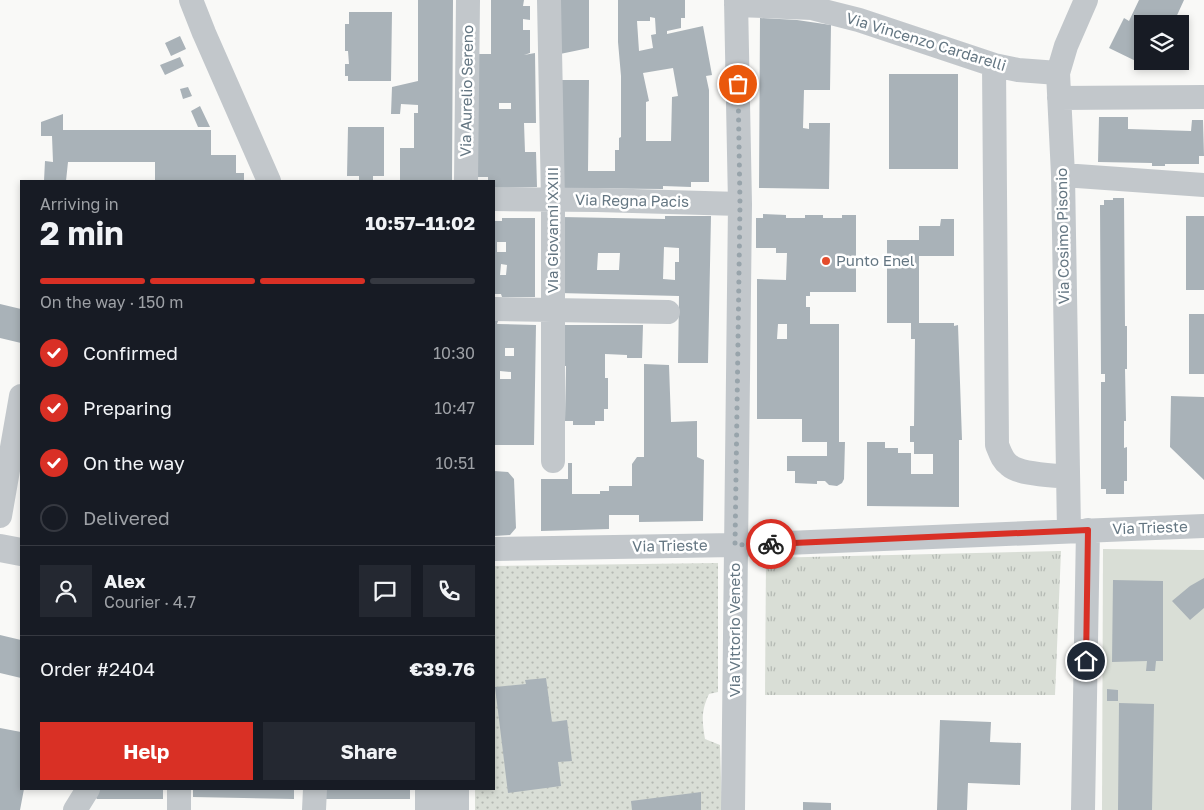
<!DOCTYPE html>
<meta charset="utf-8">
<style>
body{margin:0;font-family:"Golos Text",sans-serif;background:#242831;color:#f1f3f6;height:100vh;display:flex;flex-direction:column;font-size:19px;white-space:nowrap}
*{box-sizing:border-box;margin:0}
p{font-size:16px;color:#9ea1a6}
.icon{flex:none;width:28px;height:28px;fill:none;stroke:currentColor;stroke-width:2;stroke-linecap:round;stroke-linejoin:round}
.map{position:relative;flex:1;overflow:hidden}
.drawer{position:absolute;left:20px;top:180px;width:475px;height:610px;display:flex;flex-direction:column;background:#171b24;border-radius:0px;box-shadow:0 2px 8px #0003}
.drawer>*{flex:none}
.controls{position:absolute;left:1134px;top:15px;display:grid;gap:10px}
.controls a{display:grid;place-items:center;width:55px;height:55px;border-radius:0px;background:#171b24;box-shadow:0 2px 8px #0003;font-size:25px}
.pin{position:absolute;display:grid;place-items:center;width:42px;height:42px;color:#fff;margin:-21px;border:2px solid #fff;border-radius:50%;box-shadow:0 1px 5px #0007}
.courier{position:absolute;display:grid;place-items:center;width:50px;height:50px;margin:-25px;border:4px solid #d93025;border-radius:50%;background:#fff;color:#222;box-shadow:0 1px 6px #0007}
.headline em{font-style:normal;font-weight:700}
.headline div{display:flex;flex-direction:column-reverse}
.headline{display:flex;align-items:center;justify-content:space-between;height:85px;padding:0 20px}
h1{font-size:32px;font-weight:700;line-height:38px}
.bar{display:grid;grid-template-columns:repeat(4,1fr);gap:8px 5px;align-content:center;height:60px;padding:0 20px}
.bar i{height:6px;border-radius:4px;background:#363941}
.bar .active{background:#d93025}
.bar p{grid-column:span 4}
.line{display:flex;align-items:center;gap:12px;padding:0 20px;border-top:1px solid #363941}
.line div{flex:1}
.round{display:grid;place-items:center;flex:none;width:52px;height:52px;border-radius:0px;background:#242831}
ol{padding:0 20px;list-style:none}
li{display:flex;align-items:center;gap:15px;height:55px}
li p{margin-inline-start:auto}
li .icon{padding:5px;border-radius:50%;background:#d93025;color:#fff;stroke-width:4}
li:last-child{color:#9ea1a6}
li i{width:28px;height:28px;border:2px solid #363941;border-radius:50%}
.button{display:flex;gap:10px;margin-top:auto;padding:10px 20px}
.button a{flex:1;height:58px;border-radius:0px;background:#d93025;color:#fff;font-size:20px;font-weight:700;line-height:58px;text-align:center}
.button a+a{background:#242831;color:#f1f3f6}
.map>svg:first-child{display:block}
</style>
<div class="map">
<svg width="1204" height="810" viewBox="0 0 1204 810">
<defs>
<pattern id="grass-tufts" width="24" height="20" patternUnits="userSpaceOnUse" patternTransform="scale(1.25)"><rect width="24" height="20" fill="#d9ded6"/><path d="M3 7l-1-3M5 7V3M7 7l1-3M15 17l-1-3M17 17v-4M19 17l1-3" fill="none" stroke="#b4b9b3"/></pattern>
<pattern id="garden-dots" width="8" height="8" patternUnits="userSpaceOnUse" patternTransform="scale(1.25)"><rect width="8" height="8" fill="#d9ded6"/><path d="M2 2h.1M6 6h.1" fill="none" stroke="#b4b9b3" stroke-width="1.8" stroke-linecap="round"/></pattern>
</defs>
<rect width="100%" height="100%" fill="#f9f9f7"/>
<!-- grass -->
<path fill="url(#grass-tufts)" d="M 1061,551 L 1055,695 L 765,695 L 766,558 Z"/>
<!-- garden -->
<path fill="url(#garden-dots)" d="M 718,563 L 718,692 L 709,694 C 701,711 702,721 705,739 L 720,745 L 722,810 L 475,810 L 475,789 L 494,789 L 494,566 Z"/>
<!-- pitch -->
<path fill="#d9ded6" d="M 1103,549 L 1204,550 L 1204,810 L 1102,810 Z"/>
<!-- building -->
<path fill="#a9b2b8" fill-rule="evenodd" d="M 418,0 L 453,0 L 452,181 L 400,181 L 400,148 L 414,148 L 414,113 L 418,113 L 418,105 L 401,104 L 400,114 L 391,114 L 392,87 L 418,81 Z
M 491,0 L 524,0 L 523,6 L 530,6 L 530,20 L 523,19 L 523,30 L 530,30 L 530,53 L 524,55 L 535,53 L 536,123 L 524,123 L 525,152 L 536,152 L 537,187 L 494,188 L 494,181 L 488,181 L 488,177 L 476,177 L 476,54 L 491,54 ZM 499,103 L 511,103 L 511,109 L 499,109 Z
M 561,0 L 589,0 L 589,48 L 560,54 Z
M 618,0 L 685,0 L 685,18 L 681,18 L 681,28 L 667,31 L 667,34 L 703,26 L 712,75 L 706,76 L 709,90 L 709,182 L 691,182 L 691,187 L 663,186 L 663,189 L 560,188 L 560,80 L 589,80 L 588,171 L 615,171 L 615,150 L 619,150 L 619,138 L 621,137 L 621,76 L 618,42 ZM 650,17 L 655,18 L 656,34 L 651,35 L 653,48 L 639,51 L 637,21 L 650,21 ZM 673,68 L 678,96 L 672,97 L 671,141 L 646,141 L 646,102 L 649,101 L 643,73 Z
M 1139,0 L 1184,0 L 1173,24 L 1142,24 L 1142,61 L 1148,61 L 1146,66 L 1109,48 L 1124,18 L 1129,21 Z
M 349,12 L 392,12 L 391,81 L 348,81 L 348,76 L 345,76 L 345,64 L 349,64 L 348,51 L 345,51 L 345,24 L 349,24 Z
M 760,18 L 797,20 L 831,25 L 830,90 L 804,90 L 803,128 L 809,129 L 809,123 L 830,123 L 829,189 L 759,188 Z
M 180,36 L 186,49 L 171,56 L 165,43 Z
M 180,57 L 184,66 L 165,75 L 160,65 Z
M 889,74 L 958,74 L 958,169 L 889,169 Z
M 188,87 L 192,96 L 183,99 L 180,89 Z
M 200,106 L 210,127 L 198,127 L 191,111 Z
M 63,114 L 63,130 L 211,130 L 211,155 L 236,155 L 236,173 L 244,173 L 244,181 L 155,181 L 155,162 L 68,162 L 66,181 L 44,181 L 45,161 L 53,162 L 52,136 L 41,136 L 41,122 Z
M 1099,117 L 1128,117 L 1128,129 L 1191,131 L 1192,120 L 1203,120 L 1204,156 L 1199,156 L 1199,164 L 1165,164 L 1165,166 L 1152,166 L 1152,163 L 1098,162 Z
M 348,127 L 384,127 L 384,176 L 373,176 L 373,181 L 359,181 L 359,176 L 347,176 Z
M 1113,198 L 1124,198 L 1125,326 L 1127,326 L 1127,369 L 1125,369 L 1126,421 L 1124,421 L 1124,448 L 1127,447 L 1127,481 L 1124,481 L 1124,494 L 1106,494 L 1106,489 L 1101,489 L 1101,382 L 1105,382 L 1105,374 L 1101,374 L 1100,205 L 1104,205 L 1104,200 L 1113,200 Z
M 763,214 L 786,215 L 786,218 L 805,218 L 805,215 L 823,215 L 823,218 L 842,218 L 842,215 L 856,215 L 856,292 L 810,292 L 810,296 L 806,296 L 806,307 L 810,307 L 810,324 L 839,324 L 839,442 L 845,442 L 844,479 L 842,483 L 837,486 L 829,485 L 825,481 L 817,481 L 817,484 L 795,483 L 795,471 L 787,471 L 787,456 L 827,456 L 827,442 L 802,442 L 802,419 L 757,419 L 757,279 L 786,280 L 787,253 L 776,253 L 776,248 L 756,248 L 756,218 L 763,218 ZM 778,324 L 787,324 L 787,339 L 777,339 Z
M 665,216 L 711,216 L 708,363 L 678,363 L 679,296 L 559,293 L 561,217 L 665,219 ZM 664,247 L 679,248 L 679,262 L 675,262 L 675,280 L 663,279 ZM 598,253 L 620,253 L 619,270 L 597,270 Z
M 1186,216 L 1204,216 L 1204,290 L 1186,290 Z
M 502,218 L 535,218 L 535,297 L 502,297 L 501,294 L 494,294 L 494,221 L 502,221 ZM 497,242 L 506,242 L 506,252 L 497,252 ZM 501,264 L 507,265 L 506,275 L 500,275 Z
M 941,219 L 954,219 L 954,256 L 919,256 L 919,323 L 954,323 L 954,326 L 958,325 L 962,440 L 959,440 L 959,507 L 867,506 L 867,442 L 885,442 L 885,448 L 898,448 L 898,453 L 911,453 L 911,474 L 933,474 L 933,454 L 914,454 L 914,442 L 910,442 L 910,426 L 914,426 L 915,339 L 911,339 L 911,323 L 887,323 L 887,240 L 919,240 L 919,226 L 940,226 Z
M 0,304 L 21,309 L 21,343 L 0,338 Z
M 1189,314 L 1204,314 L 1204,374 L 1189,374 Z
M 494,321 L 498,321 L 497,324 L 536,325 L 534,445 L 494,445 ZM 505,348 L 514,348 L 514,356 L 505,356 ZM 500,371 L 511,372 L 511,379 L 500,379 Z
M 559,325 L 643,325 L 642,358 L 627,358 L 627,355 L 605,354 L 605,378 L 608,378 L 608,409 L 604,409 L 604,421 L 595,421 L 595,425 L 573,425 L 573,421 L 565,421 L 566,366 L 559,366 Z
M 644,364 L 669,365 L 671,422 L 697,421 L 697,457 L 704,460 L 703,521 L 639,522 L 639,515 L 609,515 L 609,529 L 541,531 L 541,479 L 568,479 L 568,463 L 572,463 L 572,494 L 600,494 L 600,491 L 609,491 L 609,486 L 632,486 L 632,464 L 637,457 L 644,457 Z
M 1171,396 L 1204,397 L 1204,480 L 1170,447 Z
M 494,471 L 508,472 L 514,479 L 516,528 L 510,535 L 494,536 Z
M 1204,578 L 1204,608 L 1190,620 L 1172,601 L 1190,586 Z
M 1113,580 L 1163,581 L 1163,661 L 1156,661 L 1155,671 L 1146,671 L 1147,661 L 1112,662 Z
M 0,635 L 21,640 L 21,678 L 0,673 Z
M 546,678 L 552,722 L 567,720 L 572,761 L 558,762 L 561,786 L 508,793 L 495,687 L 526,684 L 525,680 Z
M 1107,689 L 1118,690 L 1118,701 L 1107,701 Z
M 1119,703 L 1154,704 L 1152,810 L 1118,810 Z
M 940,720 L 991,722 L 990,742 L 1021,743 L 1020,785 L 968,783 L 967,810 L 937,810 Z
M 0,728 L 21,732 L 21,789 L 24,789 L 20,810 L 0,810 Z
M 100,789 L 163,789 L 163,799 L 97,799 L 95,797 Z
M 193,789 L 294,789 L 294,799 L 193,797 Z
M 324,789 L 410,789 L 410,799 L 324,799 Z
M 701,792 L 701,810 L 632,810 L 631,801 Z
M 803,802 L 831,803 L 831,810 L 803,810 Z"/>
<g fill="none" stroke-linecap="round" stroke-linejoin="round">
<!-- minor -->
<path stroke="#c2c7cb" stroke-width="24" d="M 191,0 L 204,33 L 269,181
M 549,0 L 553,200 L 553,461
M 736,5 L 812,8 L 859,20 L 994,65 L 1018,70 L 1058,73
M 994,65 L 997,445 C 1000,452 1002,460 1009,465 C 1020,475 1052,475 1067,477
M 1059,98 L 1204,97
M 1063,175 L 1204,185
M 466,181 L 468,0
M 494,199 L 597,200 L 740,204
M 494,309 L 668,312
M 0,516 L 21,396
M 1069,531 L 1063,175 L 1058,73 L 1066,46 L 1086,0
M 494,549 L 735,545 L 1204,526
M 179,789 L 179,810
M 75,810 L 88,789
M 314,810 L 315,789
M 733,810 L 740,204 L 736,0
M 1083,810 L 1088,530"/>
<!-- tertiary -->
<path stroke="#c2c7cb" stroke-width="28" d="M 0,548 L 21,552
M 429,789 L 429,810
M 455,810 L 455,789"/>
</g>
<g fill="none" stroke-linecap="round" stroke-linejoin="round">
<!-- done -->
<path stroke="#98a4ab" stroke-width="5" stroke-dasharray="0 9" d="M 738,84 L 740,204 L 735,545 L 771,544"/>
<!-- route -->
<path stroke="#d93025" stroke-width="6" d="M 771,544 L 1088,530 L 1086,661"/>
</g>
<!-- markers -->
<circle fill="#e44c2c" stroke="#fff" stroke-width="2" cx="826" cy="261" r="5"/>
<g text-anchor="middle" stroke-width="5" stroke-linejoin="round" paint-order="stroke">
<!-- street labels -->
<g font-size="15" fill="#647682" stroke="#fff">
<text transform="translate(926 42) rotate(17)" y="5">Via Vincenzo Cardarelli</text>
<text transform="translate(467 91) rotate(-89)" y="5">Via Aurelio Sereno</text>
<text transform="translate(632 201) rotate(1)" y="5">Via Regna Pacis</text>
<text transform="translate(553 230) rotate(-90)" y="5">Via Giovanni XXIII</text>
<text transform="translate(1063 236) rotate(-91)" y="5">Via Cosimo Pisonio</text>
<text transform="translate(1150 528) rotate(-2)" y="5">Via Trieste</text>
<text transform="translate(670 546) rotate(-1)" y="5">Via Trieste</text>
<text transform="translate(735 630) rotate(-90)" y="5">Via Vittorio Veneto</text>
</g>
<!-- poi labels -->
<g font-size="15" fill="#647682" stroke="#fff" text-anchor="start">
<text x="836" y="266">Punto Enel</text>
</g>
</g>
</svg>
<div class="controls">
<a><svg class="icon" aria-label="layers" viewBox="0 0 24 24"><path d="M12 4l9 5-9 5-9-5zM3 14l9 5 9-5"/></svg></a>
</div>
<div class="pin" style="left:738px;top:84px;background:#ea580c"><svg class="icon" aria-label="bag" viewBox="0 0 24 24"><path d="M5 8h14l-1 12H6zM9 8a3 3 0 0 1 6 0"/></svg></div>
<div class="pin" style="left:1086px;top:661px;background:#1f2937"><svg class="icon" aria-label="home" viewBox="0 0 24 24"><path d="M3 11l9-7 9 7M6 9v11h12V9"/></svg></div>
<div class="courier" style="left:771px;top:544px"><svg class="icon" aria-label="bike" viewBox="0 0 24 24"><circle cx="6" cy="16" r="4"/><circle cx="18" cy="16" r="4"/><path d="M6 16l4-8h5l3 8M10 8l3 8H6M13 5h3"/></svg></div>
<section class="drawer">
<div class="headline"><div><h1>2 min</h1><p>Arriving in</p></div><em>10:57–11:02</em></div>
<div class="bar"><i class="active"></i><i class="active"></i><i class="active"></i><i></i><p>On the way · 150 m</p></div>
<ol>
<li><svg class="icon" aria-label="check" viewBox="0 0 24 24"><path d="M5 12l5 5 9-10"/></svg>Confirmed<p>10:30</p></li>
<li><svg class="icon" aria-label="check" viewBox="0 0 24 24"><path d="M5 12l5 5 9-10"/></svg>Preparing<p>10:47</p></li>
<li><svg class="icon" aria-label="check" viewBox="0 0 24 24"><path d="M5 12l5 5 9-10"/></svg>On the way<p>10:51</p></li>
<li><i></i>Delivered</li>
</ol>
<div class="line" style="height:90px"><a class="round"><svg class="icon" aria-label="person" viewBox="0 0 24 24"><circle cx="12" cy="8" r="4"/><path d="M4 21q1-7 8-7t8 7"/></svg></a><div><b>Alex</b><p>Courier · 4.7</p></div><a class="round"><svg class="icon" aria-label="chat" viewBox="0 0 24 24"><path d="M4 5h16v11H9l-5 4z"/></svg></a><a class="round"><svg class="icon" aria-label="phone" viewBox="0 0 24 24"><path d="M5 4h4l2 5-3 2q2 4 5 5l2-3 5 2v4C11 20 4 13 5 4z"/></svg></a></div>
<div class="line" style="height:65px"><div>Order #2404</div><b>€39.76</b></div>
<div class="button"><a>Help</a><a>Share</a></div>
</section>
</div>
